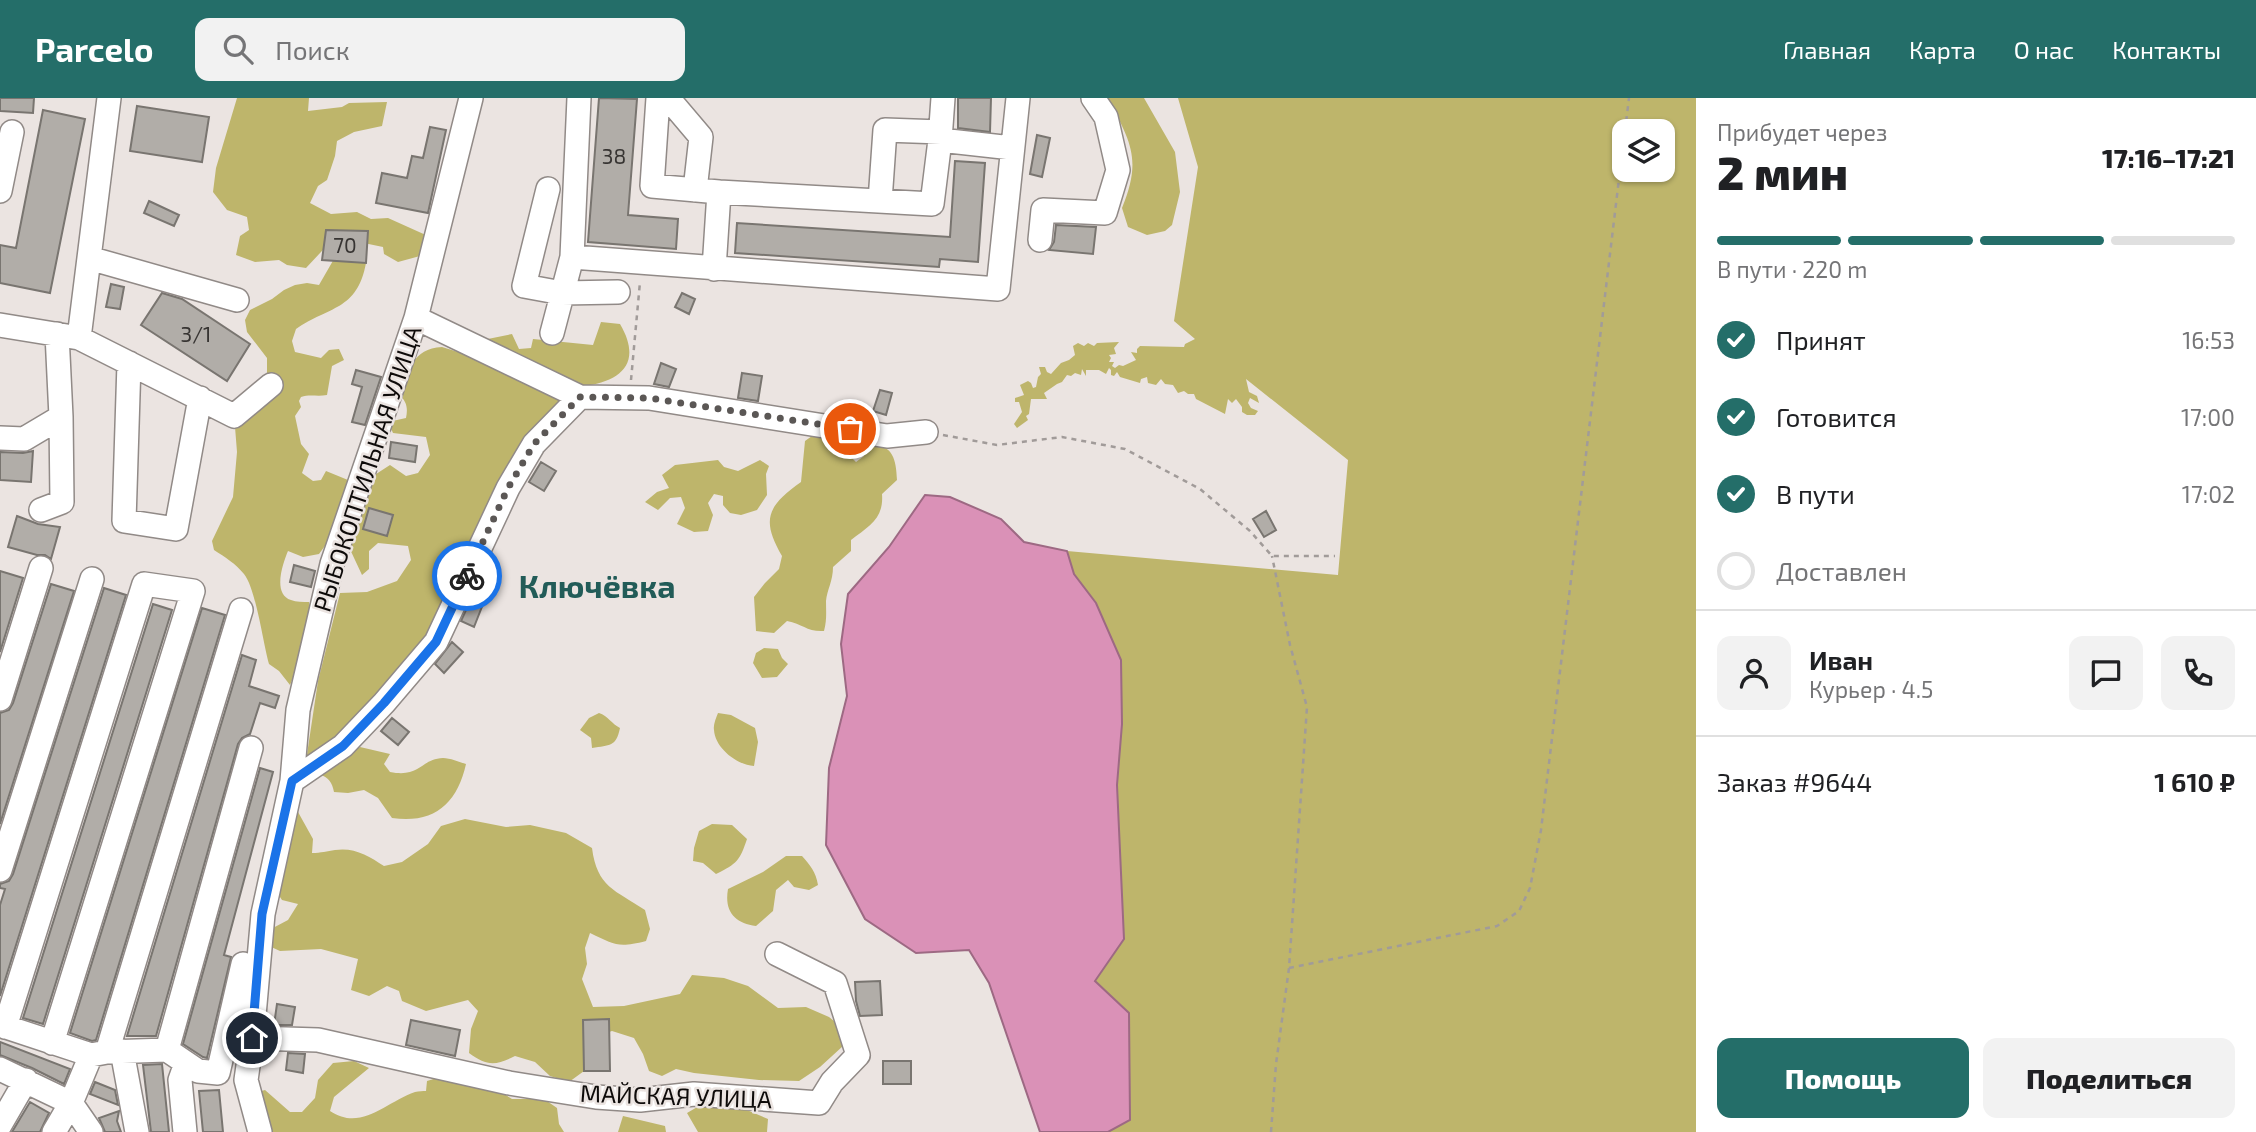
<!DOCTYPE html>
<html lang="ru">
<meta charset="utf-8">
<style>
body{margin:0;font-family:"Exo 2",sans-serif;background:#f2f2f2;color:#202124;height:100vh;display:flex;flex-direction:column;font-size:26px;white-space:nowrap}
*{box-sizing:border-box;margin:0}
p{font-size:23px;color:#757577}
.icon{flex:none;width:38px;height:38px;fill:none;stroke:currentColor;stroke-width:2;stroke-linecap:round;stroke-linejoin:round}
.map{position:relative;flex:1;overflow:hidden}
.details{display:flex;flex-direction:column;background:#fff;width:560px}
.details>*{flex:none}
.fabs{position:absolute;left:1612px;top:21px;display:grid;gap:14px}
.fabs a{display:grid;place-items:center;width:63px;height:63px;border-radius:14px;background:#fff;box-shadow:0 2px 5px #0004;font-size:35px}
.pin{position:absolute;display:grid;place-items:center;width:60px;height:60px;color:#fff;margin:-30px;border:4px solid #fff;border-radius:50%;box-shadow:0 2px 7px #0007}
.courier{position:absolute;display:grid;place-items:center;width:70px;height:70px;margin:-35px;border:5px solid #1a73e8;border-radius:50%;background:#fff;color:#222;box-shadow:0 2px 9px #0007}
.summary em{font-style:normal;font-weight:800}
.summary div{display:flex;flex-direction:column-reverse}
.summary{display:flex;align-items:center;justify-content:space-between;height:119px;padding:0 21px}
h1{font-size:46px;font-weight:800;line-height:52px}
.bar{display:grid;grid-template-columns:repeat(4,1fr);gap:10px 7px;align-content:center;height:84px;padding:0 21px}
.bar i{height:9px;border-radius:5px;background:#e0e0e0}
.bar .current{background:#246e69}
.bar p{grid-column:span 4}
.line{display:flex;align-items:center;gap:18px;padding:0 21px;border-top:2px solid #e0e0e0}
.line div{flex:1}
.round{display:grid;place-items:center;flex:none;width:74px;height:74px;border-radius:14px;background:#f2f2f2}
ol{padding:0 21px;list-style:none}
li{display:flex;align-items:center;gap:21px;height:77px}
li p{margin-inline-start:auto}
li .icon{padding:7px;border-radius:50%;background:#246e69;color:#fff;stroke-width:4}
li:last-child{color:#757577}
li i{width:38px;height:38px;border:4px solid #e0e0e0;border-radius:50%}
.cta{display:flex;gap:14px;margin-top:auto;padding:14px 21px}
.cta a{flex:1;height:80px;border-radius:14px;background:#246e69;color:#fff;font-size:28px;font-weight:800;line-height:80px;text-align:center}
.cta a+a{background:#f2f2f2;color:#202124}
header{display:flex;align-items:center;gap:42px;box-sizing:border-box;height:98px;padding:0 35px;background:#246e69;color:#fff}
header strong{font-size:33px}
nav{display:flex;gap:38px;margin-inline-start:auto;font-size:24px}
.search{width:490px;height:63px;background:#f2f2f2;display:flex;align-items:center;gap:18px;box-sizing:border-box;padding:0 24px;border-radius:14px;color:#757577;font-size:26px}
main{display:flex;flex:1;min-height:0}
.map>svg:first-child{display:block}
</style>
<header>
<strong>Parcelo</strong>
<div class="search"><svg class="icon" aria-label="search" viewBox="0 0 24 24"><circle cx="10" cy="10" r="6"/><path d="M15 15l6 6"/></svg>Поиск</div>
<nav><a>Главная</a><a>Карта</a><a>О нас</a><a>Контакты</a></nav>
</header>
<main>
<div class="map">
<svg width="1696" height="1034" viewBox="0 0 1696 1034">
<rect width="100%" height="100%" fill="#ebe4e1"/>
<!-- green -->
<path fill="#beb56b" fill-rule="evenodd" d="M 237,0 L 309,0 L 308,13 L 342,9 L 349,5 L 387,4 L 382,28 L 354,34 L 337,43 L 335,58 L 327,82 L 318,88 L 310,105 L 331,116 L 357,114 L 371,121 L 388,120 L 428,138 L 420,158 L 398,164 L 384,156 L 383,149 L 335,139 L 306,170 L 287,167 L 279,162 L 255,164 L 236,157 L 240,138 L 249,132 L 247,119 L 227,112 L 213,94 L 216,70 Z
M 1108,0 L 1144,0 L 1175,54 L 1180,94 L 1172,127 L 1165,133 L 1147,137 L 1128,129 L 1122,110 C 1142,61 1131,45 1108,0 Z
M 1178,0 L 1696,0 L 1696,1034 L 1108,1034 L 1130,1022 L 1129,970 L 1095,883 L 1124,841 L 1117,687 L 1122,626 L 1096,505 L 1074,476 L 1067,453 L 1338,477 L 1348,362 L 1246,281 L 1249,294 L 1257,298 L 1259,305 L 1250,300 L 1248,305 L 1251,310 L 1258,313 L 1255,317 L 1247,317 L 1242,314 L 1242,309 L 1236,301 L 1232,305 L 1228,301 L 1225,316 L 1196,301 L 1194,296 L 1188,296 L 1184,293 L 1178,295 L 1173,287 L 1165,286 L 1161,281 L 1156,287 L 1148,285 L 1147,279 L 1141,281 L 1140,285 L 1120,279 L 1117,274 L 1114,278 L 1111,277 L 1111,272 L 1109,270 L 1106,276 L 1099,272 L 1086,272 L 1086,278 L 1082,271 L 1081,277 L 1075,275 L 1071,278 L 1067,277 L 1062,284 L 1057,286 L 1044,295 L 1047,301 L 1031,301 L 1029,316 L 1026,318 L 1028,322 L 1017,330 L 1014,326 L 1022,314 L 1019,304 L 1015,304 L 1015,300 L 1024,297 L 1020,287 L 1028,283 L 1031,285 L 1033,290 L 1036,289 L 1038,279 L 1041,276 L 1039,269 L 1045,269 L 1047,274 L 1051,276 L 1061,265 L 1069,262 L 1075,257 L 1073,248 L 1078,245 L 1084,248 L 1088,245 L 1094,248 L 1097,245 L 1119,244 L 1114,250 L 1116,256 L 1109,257 L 1111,260 L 1109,264 L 1114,264 L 1112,268 L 1115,270 L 1119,267 L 1123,268 L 1136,262 L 1131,254 L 1137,255 L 1137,251 L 1140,248 L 1184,249 L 1185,246 L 1195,241 L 1174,223 L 1198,69 ZM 1624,33 L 1662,33 L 1662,72 L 1624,72 Z
M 358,153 L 366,165 C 357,213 329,208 296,231 L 292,243 L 295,254 L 321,260 L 329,252 L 339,251 L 344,262 L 332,268 L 327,297 C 317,299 310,296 301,299 L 299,303 L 301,309 L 295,318 L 301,346 L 309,356 L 302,375 L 313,383 L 321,382 L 326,373 L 348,382 L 330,441 L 319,456 L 303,459 L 288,453 C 283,465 272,496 291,502 C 296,504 303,504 309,504 L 311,514 L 309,528 L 304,534 L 299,553 L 299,565 L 290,587 L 279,573 L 269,566 C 263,545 256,491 244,476 C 236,466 225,459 214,452 L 212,443 L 233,399 L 237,354 L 235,329 L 267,277 L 267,260 L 247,234 L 245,222 L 250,212 L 272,201 L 284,192 L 295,187 L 307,185 L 319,187 L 338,154 Z
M 601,224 L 620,226 C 643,265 621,284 582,288 L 473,244 L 512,236 L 519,251 L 531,250 L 533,241 L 593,247 Z
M 442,249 L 481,261 L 498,273 L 522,284 L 539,286 L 554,294 L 563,307 L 472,452 L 416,556 L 343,635 L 306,663 L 318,583 L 340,495 L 367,494 L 397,483 L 411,462 L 408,448 L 378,445 L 369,453 L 369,471 L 362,477 L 348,447 L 373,378 L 390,367 L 406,378 L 418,375 L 430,357 L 426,339 L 393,335 L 388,324 L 406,320 C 408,310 407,304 399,296 C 409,272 412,251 442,249 Z
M 831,335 L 852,343 L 851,359 L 856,364 L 864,358 L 865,348 C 892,344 896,359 897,382 L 882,396 C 884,421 869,428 851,442 L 851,453 L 833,469 C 833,483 827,492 826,503 C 826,514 827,522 824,533 C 807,534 803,526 787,523 L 774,535 L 756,533 L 754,499 L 765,485 L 779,471 L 782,458 C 761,422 767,408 801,384 L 805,343 L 812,338 Z
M 718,362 L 724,369 L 738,373 L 760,362 L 769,368 L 766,376 L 767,397 L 757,412 L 741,417 L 730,415 L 723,407 L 723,398 L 714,396 L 708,405 L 713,417 L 708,433 L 694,434 L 677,426 L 685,410 L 681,399 L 670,400 L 658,412 L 645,404 L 657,394 L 669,390 L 662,377 L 675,367 Z
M 764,550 L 778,551 L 782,560 L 788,566 L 777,579 L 762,580 L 753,565 L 756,555 Z
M 599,615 C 608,618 612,626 620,630 C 616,649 610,647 592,650 L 591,640 L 580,632 L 589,620 Z
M 718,615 L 731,617 L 755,630 L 758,644 L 754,668 C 737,667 715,650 714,632 C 713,627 716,620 718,615 Z
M 360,649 L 390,656 L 384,666 L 390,674 C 421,680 420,661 443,660 C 450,660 459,664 466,666 C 457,706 434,726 392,720 L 378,700 L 364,692 L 348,695 L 334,694 C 332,684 329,680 319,676 Z
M 298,714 L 313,741 L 312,755 C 321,755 327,753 335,752 C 354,749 369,758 384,768 L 402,764 L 428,746 L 441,728 L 465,721 L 506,729 L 530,727 L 566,735 L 592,750 C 597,789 615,792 645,812 L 650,831 L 646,843 C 618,850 615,847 590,835 L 585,850 L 587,866 L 582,881 L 593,909 L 624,908 L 680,896 L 692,877 L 724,880 L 748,888 L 778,910 L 806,909 L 829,919 L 845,932 L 843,948 L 820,969 L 799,983 L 759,982 L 694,975 L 676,971 L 662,978 L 649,973 L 643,956 L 634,940 L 612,933 L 594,939 L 584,973 L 569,984 L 550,978 L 535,964 L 515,958 C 495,968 487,968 469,955 L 471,931 L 478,913 L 468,902 L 426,913 L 402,903 L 399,893 L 387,888 L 369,898 L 351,892 L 358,861 L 321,851 L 280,853 L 269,848 L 271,831 L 288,822 L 298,806 L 282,802 L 274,790 L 292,719 Z
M 712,726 L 732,727 L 747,741 C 740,762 737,766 716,776 L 703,765 L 693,763 L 694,750 L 699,733 Z
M 786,758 L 802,758 C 810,767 816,774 818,787 L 809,792 L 794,789 L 788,782 L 776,792 L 773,813 L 756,828 C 735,825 724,814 728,791 L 763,774 Z
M 354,963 L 369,970 L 334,999 L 330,1013 C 361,1034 386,1004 415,994 C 419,993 423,993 426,993 L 427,983 L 440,979 L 482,991 L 498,992 L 512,1001 L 544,1001 L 557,1010 L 559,1026 L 564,1034 L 269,1034 L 258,994 L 265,992 L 290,1014 L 302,1014 L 315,1000 L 318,982 L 333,965 Z
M 699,1008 L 747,1012 L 768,1021 L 767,1034 L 698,1034 L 687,1015 Z
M 623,1018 L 665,1028 L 666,1034 L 618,1034 Z"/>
<!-- water -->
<path fill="#da91b7" stroke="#9d6983" stroke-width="2" d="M 925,397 L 950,399 L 1001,421 L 1024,444 L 1067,453 L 1074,476 L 1096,505 L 1121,562 L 1122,626 L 1117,687 L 1124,841 L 1095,883 L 1129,915 L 1130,1022 L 1108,1034 L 1040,1034 L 989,885 L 969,852 L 916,855 L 865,821 L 826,747 L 829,670 L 847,598 L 841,546 L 848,496 L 889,449 Z"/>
<!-- building -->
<path fill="#b1ada8" stroke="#797570" stroke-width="2" d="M 0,0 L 34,0 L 33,15 L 0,13 Z
M 599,0 L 637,1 L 628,117 L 678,121 L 676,151 L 588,144 Z
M 958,0 L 991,0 L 990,34 L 958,30 Z
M 137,8 L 209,19 L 202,64 L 130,53 Z
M 43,12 L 85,21 L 50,195 L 0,185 L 0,147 L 16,150 Z
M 430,29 L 446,32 L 428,115 L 376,105 L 382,75 L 407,80 L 412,58 L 423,60 Z
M 1037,37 L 1050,40 L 1042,79 L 1030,76 Z
M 955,63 L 985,65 L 978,164 L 940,161 L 939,169 L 735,155 L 737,125 L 950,139 Z
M 149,103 L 179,117 L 174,128 L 144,115 Z
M 1056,127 L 1096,129 L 1093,156 L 1049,152 L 1054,144 Z
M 326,132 L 368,133 L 366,165 L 322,162 Z
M 111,186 L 124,189 L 120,211 L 106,209 Z
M 162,195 L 182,201 L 250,246 L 227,283 L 141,227 Z
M 682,195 L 695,201 L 689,216 L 675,209 Z
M 661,265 L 676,271 L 669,289 L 654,286 Z
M 356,272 L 381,279 L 365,327 L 352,324 L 362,289 L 352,286 Z
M 742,275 L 762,278 L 758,303 L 738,300 Z
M 880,292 L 892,295 L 886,317 L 873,313 Z
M 391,344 L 417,348 L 415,364 L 389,360 Z
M 33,353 L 31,384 L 0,382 L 0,354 L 23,355 Z
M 541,364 L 556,373 L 544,393 L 529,384 Z
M 369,410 L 393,417 L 387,438 L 363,431 Z
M 1266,413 L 1276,432 L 1264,439 L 1253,421 Z
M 17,418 L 38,426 L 60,429 L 51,461 L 45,457 L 37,457 L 8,449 Z
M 294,467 L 315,473 L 311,489 L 290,484 Z
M 0,473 L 23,480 L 0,554 Z
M 51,486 L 74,493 L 0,726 L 0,615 L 9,612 L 13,605 Z
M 104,490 L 126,497 L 0,898 L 0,807 L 5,791 L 0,790 L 0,786 L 9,783 L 13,776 Z
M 471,501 L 483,506 L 474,529 L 461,523 Z
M 153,506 L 172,512 L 43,926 L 23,920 Z
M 202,510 L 225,517 L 96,942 L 92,943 L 70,935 Z
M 452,544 L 463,554 L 444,575 L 435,566 Z
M 242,557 L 256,562 L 249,588 L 279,598 L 275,610 L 260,605 L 250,636 L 242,640 L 238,646 L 156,938 L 127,938 Z
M 392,620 L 409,634 L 398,647 L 381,633 Z
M 260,670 L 273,674 L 224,857 L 231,859 L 207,960 L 203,959 L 183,946 Z
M 880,883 L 882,917 L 860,918 L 856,903 L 855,884 Z
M 277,906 L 295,909 L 292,927 L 274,927 Z
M 609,921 L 610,973 L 584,973 L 583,922 Z
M 411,922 L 460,932 L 455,958 L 406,947 Z
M 0,944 L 70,971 L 64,986 L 32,970 L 0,957 Z
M 288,955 L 305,956 L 303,975 L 286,972 Z
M 883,963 L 911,963 L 911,986 L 883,986 Z
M 162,966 L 169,1034 L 151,1034 L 143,967 Z
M 95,984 L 115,992 L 118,1007 L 90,996 Z
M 219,992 L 223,1034 L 203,1034 L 199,993 Z
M 30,1004 L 49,1015 L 40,1034 L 12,1034 Z
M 119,1013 L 117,1023 L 121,1034 L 105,1034 L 99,1020 Z"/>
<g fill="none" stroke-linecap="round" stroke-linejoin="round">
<!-- minor casing -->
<g stroke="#918a87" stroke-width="26">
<path id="minor" d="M 579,0 L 572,159 L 998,191 L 1018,0
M 658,0 L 652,88 L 719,94 L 714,171
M 668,0 L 701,39 L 695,92
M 943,0 L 940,42 L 1012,50
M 548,91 L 524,188 L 562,195 L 618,194
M 0,93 L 12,34
M 719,94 L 932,106 L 940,42
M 880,103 L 885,32 L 941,34
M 1040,142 L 1043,112 L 1105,115 L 1118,72 L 1106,19 L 1093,0
M 89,160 L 237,202
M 416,220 L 580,299 L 649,300 L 887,338 L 926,334
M 0,227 L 79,240 L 234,318 L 271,287
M 552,235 L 572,159
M 79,240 L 109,0
M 129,265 L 124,423 L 176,431 L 200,300
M 0,340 L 24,341 L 61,319 L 57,236
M 41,412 L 62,404 L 61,319
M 0,601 L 41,470
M 292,683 L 343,648 L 384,605 L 436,544 L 508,390 L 534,346 L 580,299
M 0,772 L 92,481
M 0,927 L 91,957 L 107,954 L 167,952 L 198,973 L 218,975 L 243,866
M 5,929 L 144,486 L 193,493 L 52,945
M 252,940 L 318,942 L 509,985 L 596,999 L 640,1002 L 694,996 L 819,1005 L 832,984 L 858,957 L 835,885 L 777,856
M 167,952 L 251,650
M 122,953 L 137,1034
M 107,954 L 241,512
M 0,971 L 71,1005 L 91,1034
M 0,1027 L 26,982
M 54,1034 L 71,1005 L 91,957
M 185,1034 L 180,982 L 186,965
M 260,1034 L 246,982 L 252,940 L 263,816 L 292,683 L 298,612 L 332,466 L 416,220 L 471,0"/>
</g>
<!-- path -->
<path stroke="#a19b99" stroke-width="2.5" stroke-dasharray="5 5" stroke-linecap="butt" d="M 1625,33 L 1629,0
M 631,282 L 640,184
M 943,337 L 997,347 L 1062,339 L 1125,351 L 1200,391 L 1250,433 L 1272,458 L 1335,458
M 1289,870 L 1497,828 L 1519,813 L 1530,790 L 1541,732 L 1624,39
M 1271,1034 L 1276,966 L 1289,870 L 1307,609 L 1290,547 L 1272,458"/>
<!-- minor -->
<use href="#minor" stroke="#fff" stroke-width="23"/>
</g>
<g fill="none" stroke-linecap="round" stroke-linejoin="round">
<!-- done -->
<path stroke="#5b5755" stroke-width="7" stroke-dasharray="0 12.6" d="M 467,478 L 508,390 L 534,346 L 580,299 L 649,300 L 850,331"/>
<!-- route -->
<path stroke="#1a73e8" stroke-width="9" d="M 252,940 L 262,816 L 292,683 L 343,648 L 384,605 L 436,544 L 467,478"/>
</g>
<g text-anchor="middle" stroke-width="5" stroke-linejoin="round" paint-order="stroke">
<!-- number labels -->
<g font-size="21" fill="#373432">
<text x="614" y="66">38</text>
<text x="345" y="155">70</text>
<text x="196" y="244">3/1</text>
</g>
<!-- street labels -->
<g font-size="24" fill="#0e0b0a" stroke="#ebe4e1">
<text transform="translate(368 371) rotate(-72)" y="8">РЫБОКОПТИЛЬНАЯ УЛИЦА</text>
<text transform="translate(676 999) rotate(2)" y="8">МАЙСКАЯ УЛИЦА</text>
</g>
<!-- district labels -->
<g font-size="32" font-weight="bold" fill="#225c58" stroke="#ebe4e1">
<text x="597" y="500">Ключёвка</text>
</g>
</g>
</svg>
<div class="fabs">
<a><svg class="icon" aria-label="layers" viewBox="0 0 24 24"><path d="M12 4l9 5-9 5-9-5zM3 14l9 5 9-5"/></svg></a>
</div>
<div class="pin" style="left:850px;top:331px;background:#ea580c"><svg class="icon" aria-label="bag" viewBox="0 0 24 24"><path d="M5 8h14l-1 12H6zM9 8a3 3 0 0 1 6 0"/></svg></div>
<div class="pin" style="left:252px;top:940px;background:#1f2937"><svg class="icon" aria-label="home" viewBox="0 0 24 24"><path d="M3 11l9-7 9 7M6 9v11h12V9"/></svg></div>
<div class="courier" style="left:467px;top:478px"><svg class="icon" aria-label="bike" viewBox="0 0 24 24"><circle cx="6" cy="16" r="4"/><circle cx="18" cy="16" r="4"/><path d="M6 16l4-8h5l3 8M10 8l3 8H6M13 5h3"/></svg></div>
</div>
<section class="details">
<div class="summary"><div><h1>2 мин</h1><p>Прибудет через</p></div><em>17:16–17:21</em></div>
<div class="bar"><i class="current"></i><i class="current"></i><i class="current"></i><i></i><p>В пути · 220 m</p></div>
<ol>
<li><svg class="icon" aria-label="check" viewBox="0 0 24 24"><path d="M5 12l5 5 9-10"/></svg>Принят<p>16:53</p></li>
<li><svg class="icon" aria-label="check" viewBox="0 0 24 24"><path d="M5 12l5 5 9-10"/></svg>Готовится<p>17:00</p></li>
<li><svg class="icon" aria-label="check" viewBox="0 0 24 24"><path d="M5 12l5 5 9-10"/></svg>В пути<p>17:02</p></li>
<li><i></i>Доставлен</li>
</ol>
<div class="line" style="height:126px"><a class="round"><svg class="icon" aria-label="person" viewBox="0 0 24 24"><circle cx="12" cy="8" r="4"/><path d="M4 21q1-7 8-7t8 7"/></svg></a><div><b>Иван</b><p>Курьер · 4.5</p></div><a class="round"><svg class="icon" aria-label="chat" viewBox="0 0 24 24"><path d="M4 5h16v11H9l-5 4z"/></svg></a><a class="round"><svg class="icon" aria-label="phone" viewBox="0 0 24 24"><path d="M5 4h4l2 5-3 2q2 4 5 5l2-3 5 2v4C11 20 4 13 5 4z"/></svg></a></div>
<div class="line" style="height:91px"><div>Заказ #9644</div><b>1 610 ₽</b></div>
<div class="cta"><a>Помощь</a><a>Поделиться</a></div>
</section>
</main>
